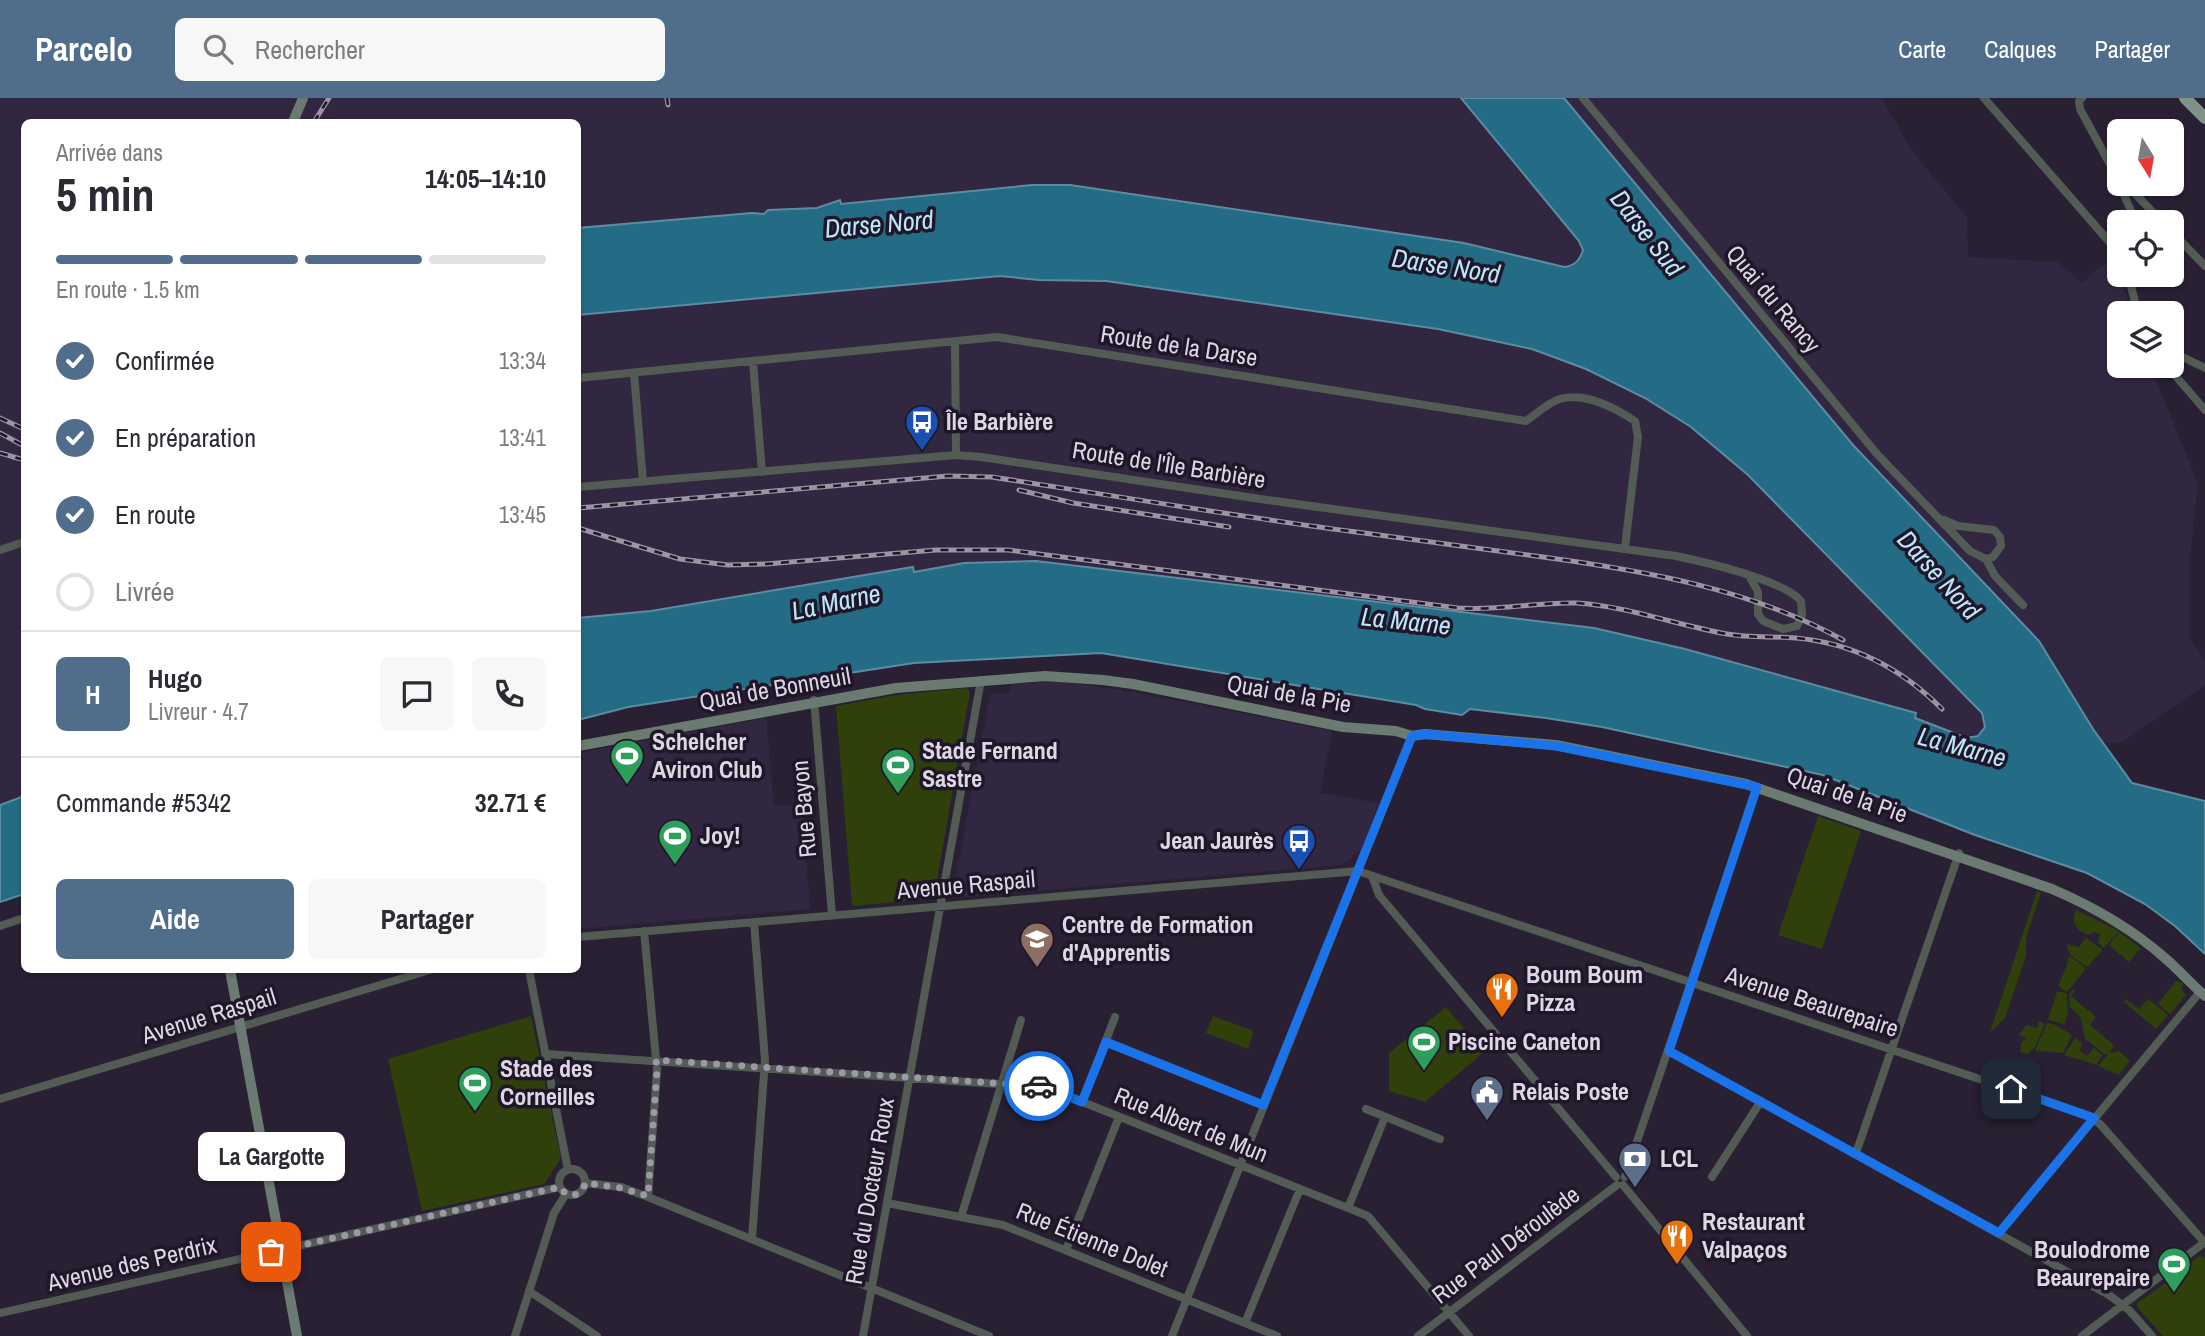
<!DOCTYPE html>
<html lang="fr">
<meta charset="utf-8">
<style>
body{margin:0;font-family:"Archivo Narrow",sans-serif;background:#f7f7f7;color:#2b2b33;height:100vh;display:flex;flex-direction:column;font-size:26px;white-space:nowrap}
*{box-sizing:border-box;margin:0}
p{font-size:23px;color:#7c7c81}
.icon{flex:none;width:38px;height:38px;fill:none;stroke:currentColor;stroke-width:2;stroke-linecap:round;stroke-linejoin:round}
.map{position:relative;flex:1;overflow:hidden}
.sheet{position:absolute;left:21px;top:21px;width:560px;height:854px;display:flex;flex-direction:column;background:#fff;border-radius:10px;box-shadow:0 2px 5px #0004}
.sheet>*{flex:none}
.needle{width:46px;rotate:169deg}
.controls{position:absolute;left:2107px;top:21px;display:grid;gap:14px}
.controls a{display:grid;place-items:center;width:77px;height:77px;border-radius:10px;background:#fff;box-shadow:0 2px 5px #0004;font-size:35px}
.pin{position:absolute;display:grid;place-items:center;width:60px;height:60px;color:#fff;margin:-30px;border-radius:14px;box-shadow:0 4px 10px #0006}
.courier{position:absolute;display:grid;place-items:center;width:70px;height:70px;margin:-35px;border:5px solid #1a73e8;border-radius:50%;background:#fff;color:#222;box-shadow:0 2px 9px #0007}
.bubble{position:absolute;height:49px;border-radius:10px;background:#fff;box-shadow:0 2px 5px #0004;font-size:23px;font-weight:700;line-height:49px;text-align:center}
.head em{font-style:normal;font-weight:700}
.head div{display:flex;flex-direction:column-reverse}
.head{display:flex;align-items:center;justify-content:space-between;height:119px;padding:0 35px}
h1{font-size:46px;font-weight:700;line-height:52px}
.bar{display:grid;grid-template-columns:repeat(4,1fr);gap:10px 7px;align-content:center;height:84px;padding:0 35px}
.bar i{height:9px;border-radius:5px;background:#e1e1e2}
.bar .on{background:#506d8c}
.bar p{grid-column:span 4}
.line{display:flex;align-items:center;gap:18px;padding:0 35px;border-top:2px solid #e1e1e2}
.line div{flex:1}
.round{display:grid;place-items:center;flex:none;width:74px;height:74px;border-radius:10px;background:#f7f7f7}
ol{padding:0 35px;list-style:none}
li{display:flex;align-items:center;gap:21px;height:77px}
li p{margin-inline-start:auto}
li .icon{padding:7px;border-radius:50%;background:#506d8c;color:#fff;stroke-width:4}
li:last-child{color:#7c7c81}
li i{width:38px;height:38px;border:4px solid #e1e1e2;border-radius:50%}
.primary-button{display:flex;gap:14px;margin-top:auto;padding:14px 35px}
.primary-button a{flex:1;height:80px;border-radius:10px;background:#506d8c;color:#fff;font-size:28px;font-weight:700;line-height:80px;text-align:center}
.primary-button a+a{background:#f7f7f7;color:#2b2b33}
header{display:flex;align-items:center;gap:42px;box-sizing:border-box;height:98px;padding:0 35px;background:#506d8c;color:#fff}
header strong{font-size:33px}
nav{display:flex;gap:38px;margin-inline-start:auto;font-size:24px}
.search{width:490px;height:63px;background:#f7f7f7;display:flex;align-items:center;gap:18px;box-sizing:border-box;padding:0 24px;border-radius:10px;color:#7c7c81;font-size:26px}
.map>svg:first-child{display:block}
</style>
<header>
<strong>Parcelo</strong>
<div class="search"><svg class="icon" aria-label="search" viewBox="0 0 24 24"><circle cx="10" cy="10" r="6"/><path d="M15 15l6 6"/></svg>Rechercher</div>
<nav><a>Carte</a><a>Calques</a><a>Partager</a></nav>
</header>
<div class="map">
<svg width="2205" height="1238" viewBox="0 0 2205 1238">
<rect width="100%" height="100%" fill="#292033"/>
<!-- built -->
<path fill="#322740" d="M 0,0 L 1882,0 L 1910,50 L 1967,120 L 1968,159 L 2058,164 L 2082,185 L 2113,158 L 2119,168 L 2119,177 L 2121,177 L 2131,215 L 2119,215 L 2119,268 L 2150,268 L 2198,385 L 2189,468 L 2189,540 L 2205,563 L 2205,587 L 2120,645 L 1967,640 L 1915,620 L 1916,615 L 1685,551 L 1594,530 L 1036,463 L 964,465 L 914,474 L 912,469 L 651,513 L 578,520 L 578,24 L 24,24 L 24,698 L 0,707 Z
M 1053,582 L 1132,594 L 1332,633 L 1320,695 L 1379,705 L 1361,752 L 1342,767 L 952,800 L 990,596 L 1010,595 L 1011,586 Z
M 766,620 L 774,708 L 802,707 L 810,811 L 578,831 L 578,655 Z"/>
<!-- green -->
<path fill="#2f400b" d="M 967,590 L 970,594 L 934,799 L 930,801 L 852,808 L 836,608 L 897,597 Z
M 1818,718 L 1861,733 L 1822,851 L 1778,837 Z
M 2037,793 L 2041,795 L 2026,840 L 2026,858 L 2005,920 L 1990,934 Z
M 2076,812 L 2119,833 L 2104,850 L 2098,845 L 2100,837 L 2094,834 L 2088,837 C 2075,830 2071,826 2076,812 Z
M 2119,834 L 2141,850 L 2129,864 L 2109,847 Z
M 2086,840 L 2103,852 L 2087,869 C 2078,862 2067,858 2067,846 L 2079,849 Z
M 2071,859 L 2084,869 L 2085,872 L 2067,894 L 2058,888 L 2067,867 L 2068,860 Z
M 2176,883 L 2183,885 L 2182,891 L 2186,897 L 2170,916 L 2158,906 Z
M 2073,891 L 2075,893 L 2071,898 L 2096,919 L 2090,927 L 2114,947 L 2109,955 L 2119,953 L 2130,963 L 2119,977 L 2098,968 L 2108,956 L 2104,956 L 2085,941 L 2081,920 L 2070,909 L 2069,897 Z
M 2057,894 L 2063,894 L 2067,896 L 2068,916 L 2064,926 L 2048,922 Z
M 2126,901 L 2139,911 L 2148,901 L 2168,917 L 2156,931 L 2124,904 Z
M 1446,909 L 1484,954 L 1425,1004 L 1389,993 L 1389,955 Z
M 531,918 L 561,1060 L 544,1086 L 422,1113 L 388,961 Z
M 1213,918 L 1254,933 L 1248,951 L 1206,935 Z
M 2039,923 L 2045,926 L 2035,949 L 2027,956 L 2020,954 L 2021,945 L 2026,940 L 2019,937 L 2026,927 L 2037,930 Z
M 2047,925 L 2056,927 L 2072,937 L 2063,955 L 2035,953 Z
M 2075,940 L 2082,945 L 2080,953 L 2087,958 L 2094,950 L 2102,957 L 2097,967 L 2064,957 Z
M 2200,1157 L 2205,1160 L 2205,1238 L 2163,1238 L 2137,1209 L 2137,1205 L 2180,1175 L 2181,1172 Z"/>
<!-- water -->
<path fill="#246c85" stroke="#5c8ca2" stroke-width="2" d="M 1461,0 L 1564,0 L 1853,347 L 2039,543 L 2093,631 L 2132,685 L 2205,703 L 2205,856 L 2175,828 L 2145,806 L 2087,775 L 1975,737 L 1823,677 L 1602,629 L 1546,620 L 1470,611 L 1462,617 L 1425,611 L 1416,607 L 1101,555 L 914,565 L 628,609 L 578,622 L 578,520 L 651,513 L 913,469 L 914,474 L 964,465 L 1036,463 L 1594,530 L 1685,551 L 1916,615 L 1915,620 L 1967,640 L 1978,638 L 1985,629 L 1982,615 L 1748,377 L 1691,329 L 1645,300 L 1586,271 L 1532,251 L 1438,231 L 1106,183 L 1039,182 L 1000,178 L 578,217 L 578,130 L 752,115 L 764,116 L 768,112 L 817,110 L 840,102 L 841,106 L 1032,87 L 1070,87 L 1464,145 L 1564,169 C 1575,168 1580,162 1583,152 L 1579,143 Z
M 24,698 L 24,796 L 0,804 L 0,707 Z"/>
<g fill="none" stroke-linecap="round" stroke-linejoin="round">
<!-- street -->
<path stroke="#525c55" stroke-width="8" d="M 1583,0 L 1877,356 L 1970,453 L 1986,461 L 1995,478 L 2023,507
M 1984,0 L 2119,155
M 2082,0 L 2079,3 L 2080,11 L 2112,70 L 2136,124
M 2126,86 L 2162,124
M 2172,134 L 2205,168
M 2128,177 L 2138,215
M 955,243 L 956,357
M 2172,254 L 2205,270
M 753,264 L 762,374
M 2167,268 L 2205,312
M 634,275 L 643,384
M 578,280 L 997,239 L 1526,323 C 1536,316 1549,304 1560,301 C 1586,294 1615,310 1635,323 L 1638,339 L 1625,449
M 578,389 L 956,357 L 981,359 L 1267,402 L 1676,458 C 1705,464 1783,482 1801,503 L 1802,517 L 1797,528 L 1783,531 L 1763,523 L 1758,516 L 1758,494 L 1750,479
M 1944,422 L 1958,428 L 1994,432 L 2000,439 L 2001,448 L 1993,459 L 1986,461
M 0,452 L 24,444
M 814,602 L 832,817
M 1372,778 L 1379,797 L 1616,1079
M 0,828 L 24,820
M 644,833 L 657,972 L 648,1099
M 578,839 L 1358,773 L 2087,1017 L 2100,1026 L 2205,1145
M 529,872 L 568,1072
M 1106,944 L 1263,1007
M 1669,953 L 2109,1197 L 2129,1212 L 2152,1238
M 546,956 L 1045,989 L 1368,1118 L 1469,1238
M 0,1001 L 430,872
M 1082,1004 L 1115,919
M 1366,1011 L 1440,1041
M 1856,1055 L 1959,755
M559 1084a13 13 0 1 1 26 0a13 13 0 1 1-26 0Z
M 1625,1079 L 1757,689
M 1712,1079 L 1761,1003
M 585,1085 L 621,1089 L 648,1099 L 989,1238
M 1623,1087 L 1747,1238
M 887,1105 L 1003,1127 L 1277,1238
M 1348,1110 L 1385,1019
M 961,1119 L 1021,922
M 1999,1135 L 2200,894
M 752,1141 L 765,962 L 754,824
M 1066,1152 L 1119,1019
M 529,1193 L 597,1238
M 0,1215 L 560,1089
M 1245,1225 L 1300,1091
M 515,1238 L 554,1115 L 566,1096
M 863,1238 L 981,582
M 1172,1238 L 1412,638
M 1418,1238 L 1617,1087
M 2082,1238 L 2205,1144"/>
<!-- secondary -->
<path stroke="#6b7b71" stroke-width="10" d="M 293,24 L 303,0
M 578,648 L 896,590 L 1045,578 L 1103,582 L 1133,586 L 1343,629 L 1396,633 L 1412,638 L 1425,636 L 1556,647 L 1746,686 L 2052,791 C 2094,809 2131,830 2165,860 C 2179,872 2191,886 2205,898
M 230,872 L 297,1238"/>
<!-- primary -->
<path stroke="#7e9385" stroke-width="12" d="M 2185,0 L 2205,20"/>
<!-- rail casing -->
<g stroke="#9b94a3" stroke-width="5">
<path id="rail" d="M 667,0 L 668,7
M 314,24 L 329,0
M 0,320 L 24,331
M 0,335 L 24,348
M 0,355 L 24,362
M 1019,392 L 1073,405 L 1229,429
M 578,410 L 948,378 L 992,379 C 1116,398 1240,419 1364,435 C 1424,443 1484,451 1543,459 C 1646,473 1751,491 1843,542
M 578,430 L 680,461 L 728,467 L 766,466 L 936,452 L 1008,452 L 1458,510 C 1498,513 1536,504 1576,505 C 1627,508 1676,527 1727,536 C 1750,540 1773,538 1796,540 C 1853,545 1902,571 1942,611"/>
</g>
<!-- rail -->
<use href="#rail" stroke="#1f1729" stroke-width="2.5" stroke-dasharray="8" stroke-linecap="butt"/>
</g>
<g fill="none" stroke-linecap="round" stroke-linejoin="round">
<!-- done -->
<path stroke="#9e97a6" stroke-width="7" stroke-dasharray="0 12.6" d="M 271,1154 L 560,1089 L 566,1096 C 575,1099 583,1095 585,1085 L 621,1090 L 648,1098 L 657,972 L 656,962 L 1039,988"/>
<!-- route -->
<path stroke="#1a73e8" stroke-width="9" d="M 1039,988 L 1045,989 L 1082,1004 L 1106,944 L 1263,1007 L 1412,638 L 1425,636 L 1556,648 L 1757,689 L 1669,953 L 1999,1135 L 2094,1020 L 2011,991"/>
</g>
<!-- icons -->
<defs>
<g id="bus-pin" transform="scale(1.75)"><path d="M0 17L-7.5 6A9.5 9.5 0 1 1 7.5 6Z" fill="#1a4fb4" stroke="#1f1729"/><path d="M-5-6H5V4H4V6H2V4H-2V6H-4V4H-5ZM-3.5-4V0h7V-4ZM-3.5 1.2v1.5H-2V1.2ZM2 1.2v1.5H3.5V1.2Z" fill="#fff"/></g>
<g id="stadium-pin" transform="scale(1.75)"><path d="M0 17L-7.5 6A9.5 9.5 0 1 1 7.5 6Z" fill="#2e9e5b" stroke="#1f1729"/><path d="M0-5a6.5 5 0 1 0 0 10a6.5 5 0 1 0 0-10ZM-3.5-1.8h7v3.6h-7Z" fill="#fff"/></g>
<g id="university-pin" transform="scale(1.75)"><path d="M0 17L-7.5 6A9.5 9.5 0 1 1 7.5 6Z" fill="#8d6e63" stroke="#1f1729"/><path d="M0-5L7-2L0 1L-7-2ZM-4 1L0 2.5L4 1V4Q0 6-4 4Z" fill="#fff"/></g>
<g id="restaurant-pin" transform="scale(1.75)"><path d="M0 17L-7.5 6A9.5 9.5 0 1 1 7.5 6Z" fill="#e8710a" stroke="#1f1729"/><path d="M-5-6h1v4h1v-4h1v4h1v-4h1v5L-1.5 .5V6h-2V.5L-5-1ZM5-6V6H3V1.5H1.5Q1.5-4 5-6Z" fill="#fff"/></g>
<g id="civic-pin" transform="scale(1.75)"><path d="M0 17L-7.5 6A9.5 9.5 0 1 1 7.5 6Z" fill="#5c6f8a" stroke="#1f1729"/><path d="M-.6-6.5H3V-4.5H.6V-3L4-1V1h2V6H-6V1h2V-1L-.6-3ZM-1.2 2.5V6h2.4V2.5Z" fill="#fff"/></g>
<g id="bank-pin" transform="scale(1.75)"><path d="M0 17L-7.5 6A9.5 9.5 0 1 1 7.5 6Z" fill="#5c6f8a" stroke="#1f1729"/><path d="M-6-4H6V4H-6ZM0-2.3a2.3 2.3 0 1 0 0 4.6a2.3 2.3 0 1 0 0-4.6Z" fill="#fff"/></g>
</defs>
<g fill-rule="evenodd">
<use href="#bus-pin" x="922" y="324"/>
<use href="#stadium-pin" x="627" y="658"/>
<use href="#stadium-pin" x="898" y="667"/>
<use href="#stadium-pin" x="675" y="738"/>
<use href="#bus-pin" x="1299" y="743"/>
<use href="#university-pin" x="1037" y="841"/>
<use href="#restaurant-pin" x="1502" y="891"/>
<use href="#stadium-pin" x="1424" y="944"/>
<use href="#stadium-pin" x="475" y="985"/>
<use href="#civic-pin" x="1487" y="994"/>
<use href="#bank-pin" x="1635" y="1061"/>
<use href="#restaurant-pin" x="1677" y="1138"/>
<use href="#stadium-pin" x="2174" y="1166"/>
</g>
<g text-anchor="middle" stroke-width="7" stroke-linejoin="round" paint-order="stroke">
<!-- street labels -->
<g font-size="24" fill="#ddd7e4" stroke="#1f1729">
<text transform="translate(1773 201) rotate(50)" y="8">Quai du Rancy</text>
<text transform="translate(1179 248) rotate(9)" y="8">Route de la Darse</text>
<text transform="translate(1169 367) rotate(9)" y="8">Route de l'Île Barbière</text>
<text transform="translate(775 591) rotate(-10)" y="8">Quai de Bonneuil</text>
<text transform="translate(1289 596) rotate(10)" y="8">Quai de la Pie</text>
<text transform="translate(1847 697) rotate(19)" y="8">Quai de la Pie</text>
<text transform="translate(804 711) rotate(-95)" y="8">Rue Bayon</text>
<text transform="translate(966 787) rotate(-5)" y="8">Avenue Raspail</text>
<text transform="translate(1812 904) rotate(18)" y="8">Avenue Beaurepaire</text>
<text transform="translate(209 918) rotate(-17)" y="8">Avenue Raspail</text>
<text transform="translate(1191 1027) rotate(22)" y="8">Rue Albert de Mun</text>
<text transform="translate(870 1093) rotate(-80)" y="8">Rue du Docteur Roux</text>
<text transform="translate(1092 1142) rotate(22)" y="8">Rue Étienne Dolet</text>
<text transform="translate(1506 1147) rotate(-37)" y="8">Rue Paul Déroulède</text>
<text transform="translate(132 1166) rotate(-13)" y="8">Avenue des Perdrix</text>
</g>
<!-- poi labels -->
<g font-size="24" font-weight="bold" fill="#ddd7e4" stroke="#1f1729" text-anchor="start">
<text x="946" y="332">Île Barbière</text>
<text x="652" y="652">Schelcher<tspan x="652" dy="28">Aviron Club</tspan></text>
<text x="922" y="661">Stade Fernand<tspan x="922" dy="28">Sastre</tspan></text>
<text x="700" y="746">Joy!</text>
<text x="1274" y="751" text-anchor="end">Jean Jaurès</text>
<text x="1062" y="835">Centre de Formation<tspan x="1062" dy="28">d'Apprentis</tspan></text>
<text x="1526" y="885">Boum Boum<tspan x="1526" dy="28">Pizza</tspan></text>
<text x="1448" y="952">Piscine Caneton</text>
<text x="500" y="979">Stade des<tspan x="500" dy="28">Corneilles</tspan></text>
<text x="1512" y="1002">Relais Poste</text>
<text x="1660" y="1069">LCL</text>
<text x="1702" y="1132">Restaurant<tspan x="1702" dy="28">Valpaços</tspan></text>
<text x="2150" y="1160" text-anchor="end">Boulodrome<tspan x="2150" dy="28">Beaurepaire</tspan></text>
</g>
<!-- water labels -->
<g font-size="26" font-style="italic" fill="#bce7fa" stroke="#1f1729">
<text transform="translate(879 126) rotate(-5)" y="9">Darse Nord</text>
<text transform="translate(1647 135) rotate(52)" y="9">Darse Sud</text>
<text transform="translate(1446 168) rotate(9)" y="9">Darse Nord</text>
<text transform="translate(1939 477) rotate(48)" y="9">Darse Nord</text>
<text transform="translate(836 504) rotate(-12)" y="9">La Marne</text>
<text transform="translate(1406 523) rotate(6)" y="9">La Marne</text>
<text transform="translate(1962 649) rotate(15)" y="9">La Marne</text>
</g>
</g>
</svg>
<div class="controls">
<a><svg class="needle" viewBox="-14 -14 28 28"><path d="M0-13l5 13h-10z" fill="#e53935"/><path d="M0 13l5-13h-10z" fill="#7c7c81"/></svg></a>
<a><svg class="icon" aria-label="locate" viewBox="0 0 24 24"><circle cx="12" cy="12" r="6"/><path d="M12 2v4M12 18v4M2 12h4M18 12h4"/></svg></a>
<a><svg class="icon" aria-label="layers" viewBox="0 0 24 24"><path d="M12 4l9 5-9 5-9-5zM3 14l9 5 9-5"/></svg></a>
</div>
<div class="pin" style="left:271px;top:1154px;background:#ea580c"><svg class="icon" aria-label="bag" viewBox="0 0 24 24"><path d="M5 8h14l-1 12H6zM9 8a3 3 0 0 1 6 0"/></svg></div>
<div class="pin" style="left:2011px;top:991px;background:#1f2937"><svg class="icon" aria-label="home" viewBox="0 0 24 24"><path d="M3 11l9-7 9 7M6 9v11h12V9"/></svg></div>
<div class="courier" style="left:1039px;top:988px"><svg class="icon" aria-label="car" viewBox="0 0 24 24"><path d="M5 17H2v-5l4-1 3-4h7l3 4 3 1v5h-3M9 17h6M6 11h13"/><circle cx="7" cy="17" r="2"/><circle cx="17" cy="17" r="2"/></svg></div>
<div class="bubble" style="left:198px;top:1034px;width:147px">La Gargotte</div>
<section class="sheet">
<div class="head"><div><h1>5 min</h1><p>Arrivée dans</p></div><em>14:05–14:10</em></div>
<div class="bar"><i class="on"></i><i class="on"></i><i class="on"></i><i></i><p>En route · 1.5 km</p></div>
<ol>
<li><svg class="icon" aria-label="check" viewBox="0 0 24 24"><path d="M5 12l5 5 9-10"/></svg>Confirmée<p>13:34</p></li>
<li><svg class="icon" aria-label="check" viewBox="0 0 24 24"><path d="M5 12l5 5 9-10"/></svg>En préparation<p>13:41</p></li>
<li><svg class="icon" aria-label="check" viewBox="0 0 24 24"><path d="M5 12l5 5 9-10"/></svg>En route<p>13:45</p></li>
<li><i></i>Livrée</li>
</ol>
<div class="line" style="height:126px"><b class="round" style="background:#506d8c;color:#fff">H</b><div><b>Hugo</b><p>Livreur · 4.7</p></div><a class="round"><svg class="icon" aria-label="chat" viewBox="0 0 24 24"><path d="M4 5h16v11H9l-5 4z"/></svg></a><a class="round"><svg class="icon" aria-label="phone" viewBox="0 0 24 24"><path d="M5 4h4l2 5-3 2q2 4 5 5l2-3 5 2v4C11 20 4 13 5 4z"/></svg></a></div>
<div class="line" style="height:91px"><div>Commande #5342</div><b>32.71 €</b></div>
<div class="primary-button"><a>Aide</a><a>Partager</a></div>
</section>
</div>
